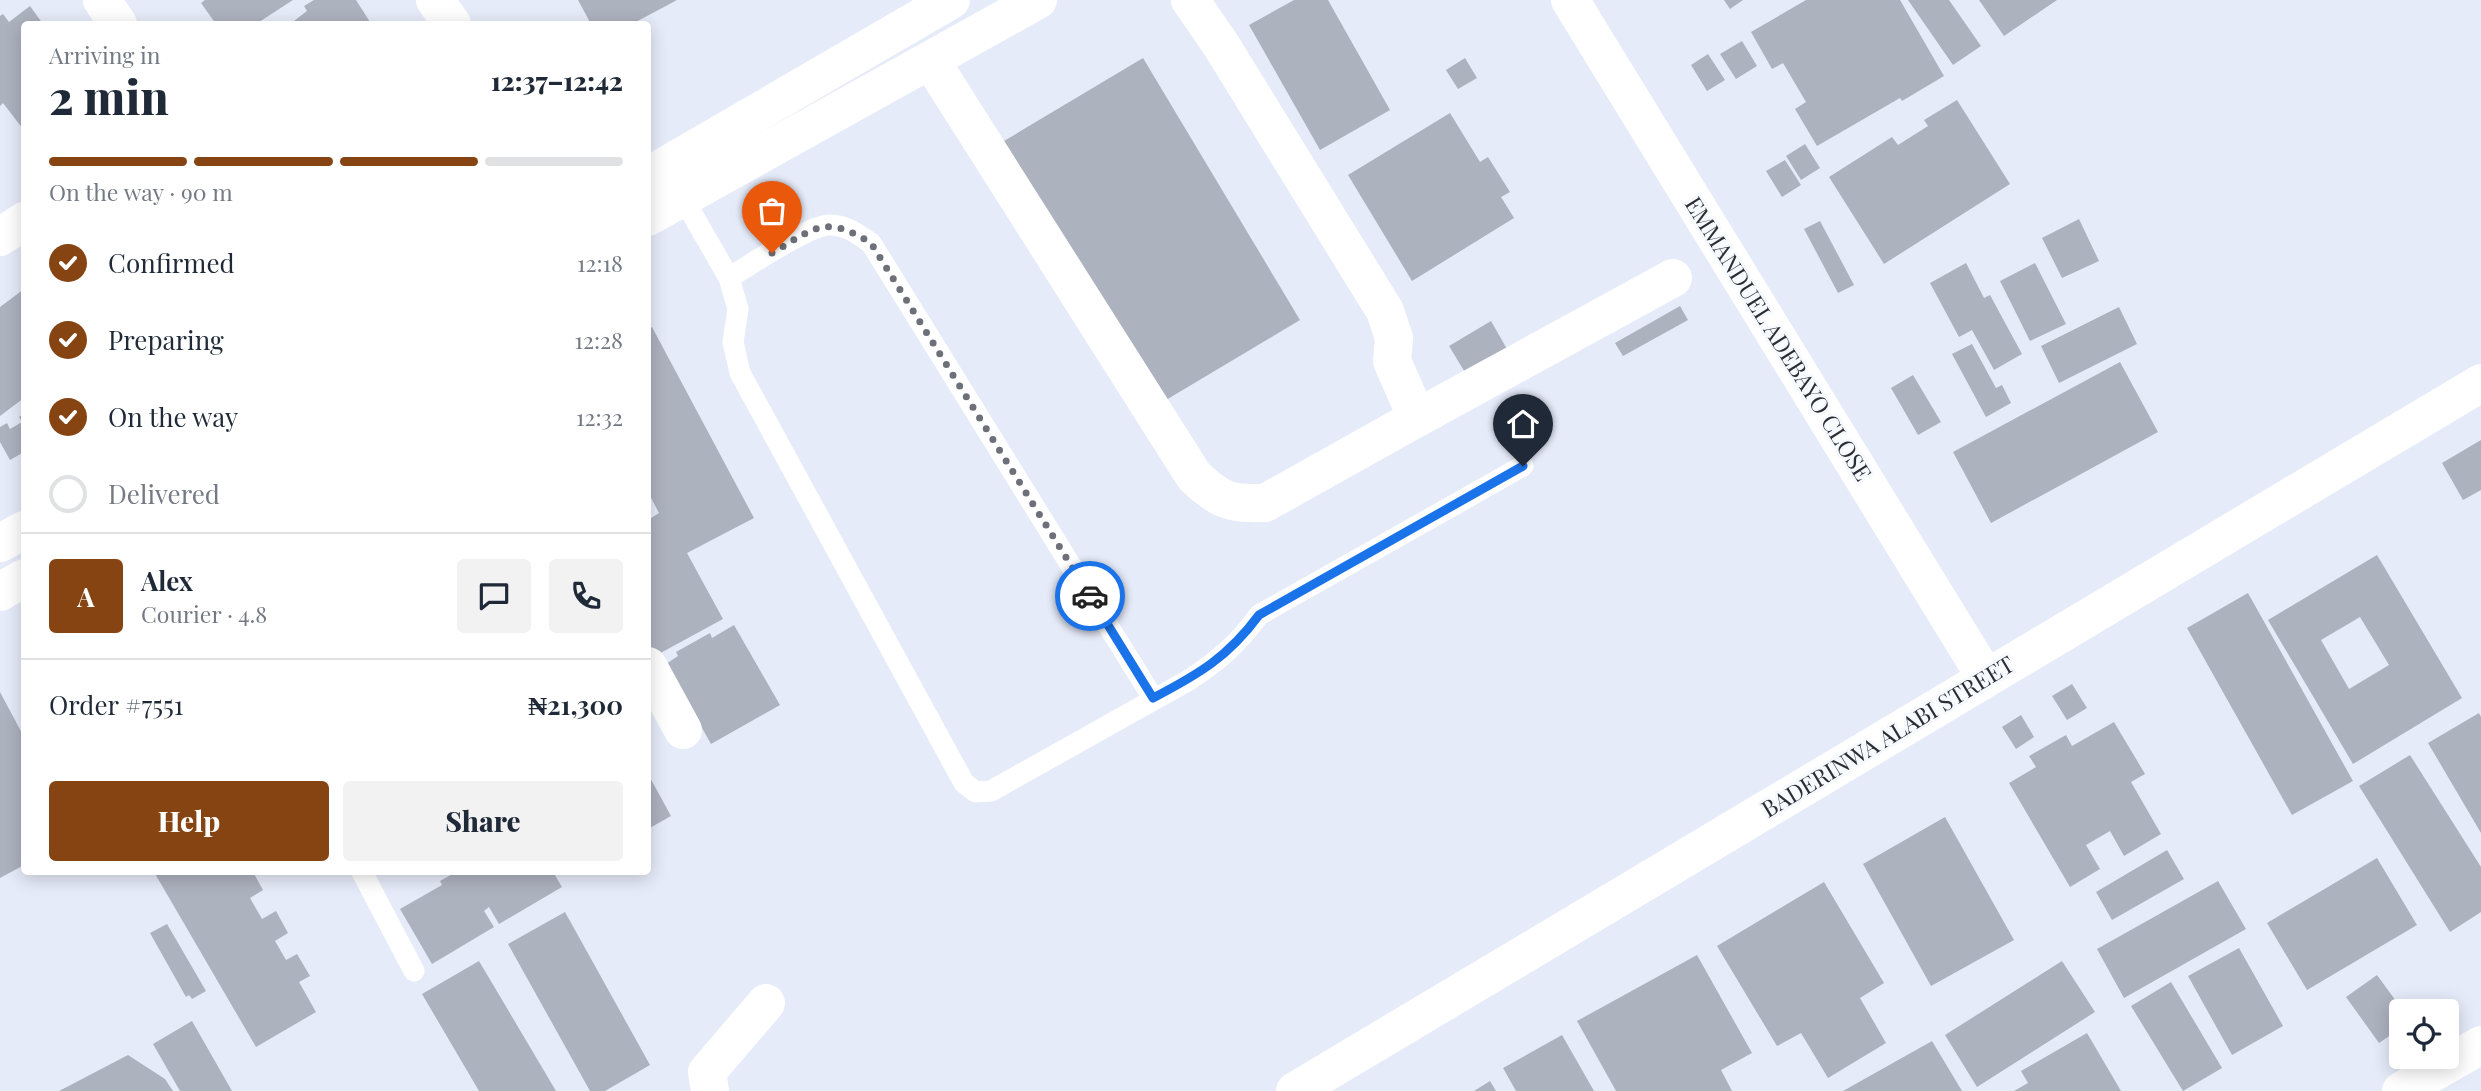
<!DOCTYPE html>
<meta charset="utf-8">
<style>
body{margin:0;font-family:"Playfair Display",serif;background:#f2f2f3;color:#1f2937;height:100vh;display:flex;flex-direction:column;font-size:26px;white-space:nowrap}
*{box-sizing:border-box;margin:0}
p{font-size:23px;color:#747a83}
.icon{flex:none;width:38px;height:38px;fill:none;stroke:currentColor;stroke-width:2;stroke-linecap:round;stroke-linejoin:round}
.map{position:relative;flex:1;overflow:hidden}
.side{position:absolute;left:21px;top:21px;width:630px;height:854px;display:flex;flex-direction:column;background:#fff;border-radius:7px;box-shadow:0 4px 18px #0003}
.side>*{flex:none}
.controls{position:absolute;left:2389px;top:999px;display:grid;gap:14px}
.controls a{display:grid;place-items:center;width:70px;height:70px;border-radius:7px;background:#fff;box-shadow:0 4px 18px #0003;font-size:35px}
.pin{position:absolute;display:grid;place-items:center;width:60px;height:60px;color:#fff;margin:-72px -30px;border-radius:50% 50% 50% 0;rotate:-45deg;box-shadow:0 0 7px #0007}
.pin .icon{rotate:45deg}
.courier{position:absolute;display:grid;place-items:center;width:70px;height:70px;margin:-35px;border:5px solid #1a73e8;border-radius:50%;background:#fff;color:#222;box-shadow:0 2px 9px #0007}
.headline em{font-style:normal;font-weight:800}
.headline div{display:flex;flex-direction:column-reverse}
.headline{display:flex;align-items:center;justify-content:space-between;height:119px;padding:0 28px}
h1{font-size:46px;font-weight:800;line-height:52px}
.bar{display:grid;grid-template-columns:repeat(4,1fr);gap:10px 7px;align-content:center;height:84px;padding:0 28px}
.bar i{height:9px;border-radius:5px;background:#e0e1e3}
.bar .selected{background:#864413}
.bar p{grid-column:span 4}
.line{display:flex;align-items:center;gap:18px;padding:0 28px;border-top:2px solid #e0e1e3}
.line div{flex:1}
.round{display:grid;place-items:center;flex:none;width:74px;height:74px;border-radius:7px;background:#f2f2f3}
ol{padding:0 28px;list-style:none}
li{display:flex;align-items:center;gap:21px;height:77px}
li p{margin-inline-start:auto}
li .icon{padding:7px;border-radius:50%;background:#864413;color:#fff;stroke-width:4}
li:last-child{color:#747a83}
li i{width:38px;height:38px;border:4px solid #e0e1e3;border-radius:50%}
.button{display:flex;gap:14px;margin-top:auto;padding:14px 28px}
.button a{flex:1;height:80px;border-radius:7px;background:#864413;color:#fff;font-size:28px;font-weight:800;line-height:80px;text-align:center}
.button a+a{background:#f2f2f3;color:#1f2937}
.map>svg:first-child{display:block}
</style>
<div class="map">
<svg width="2481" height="1091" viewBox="0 0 2481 1091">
<rect width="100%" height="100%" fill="#e6ebf9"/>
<!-- building -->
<path fill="#adb2bf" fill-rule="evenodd" d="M 205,0 L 293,0 L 256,24 L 216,24 L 201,3 Z
M 314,0 L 356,0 L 370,22 L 290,24 L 307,11 L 304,6 Z
M 578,0 L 677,0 L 632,24 L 591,24 Z
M 1294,0 L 1328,0 L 1390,110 L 1320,150 L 1249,25 Z
M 1724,0 L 1743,0 L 1730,9 Z
M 1806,0 L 1900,0 L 1944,76 L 1902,101 L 1900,98 L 1817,146 L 1795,109 L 1806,102 L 1783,63 L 1772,69 L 1751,32 Z
M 1908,0 L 1949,0 L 1981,46 L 1953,65 Z
M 1979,0 L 2057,0 L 2004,36 Z
M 30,6 L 43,24 L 24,24 L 23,129 L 3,103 L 0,106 L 0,16 L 3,14 L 9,22 Z
M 1742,41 L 1757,66 L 1736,79 L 1720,54 Z
M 1708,54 L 1725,80 L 1707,91 L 1691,65 Z
M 1143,58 L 1300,320 L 1161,403 L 1004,141 Z
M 1465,58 L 1477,78 L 1458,89 L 1446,70 Z
M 1957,100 L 2010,184 L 1884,264 L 1829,177 L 1892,137 L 1898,145 L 1928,126 L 1924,120 Z
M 1450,113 L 1480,162 L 1488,157 L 1510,192 L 1501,197 L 1514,218 L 1412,281 L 1348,175 Z
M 1805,144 L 1820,168 L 1801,180 L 1786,156 Z
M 1785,160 L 1801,185 L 1782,197 L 1766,171 Z
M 2079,219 L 2099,261 L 2062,278 L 2042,238 Z
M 1820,221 L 1854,285 L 1838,293 L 1804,229 Z
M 1966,263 L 1984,298 L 1990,295 L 2022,354 L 1994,370 L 1972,330 L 1959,337 L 1930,283 Z
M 2035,263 L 2066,324 L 2030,341 L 2000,281 Z
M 24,289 L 24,398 L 0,416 L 0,307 Z
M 1680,306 L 1688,320 L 1623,356 L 1615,343 Z
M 2119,307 L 2137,344 L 2059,383 L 2041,346 Z
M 1491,321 L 1507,349 L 1466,374 L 1449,346 Z
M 652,327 L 754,518 L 687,553 L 723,619 L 655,656 L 648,643 L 648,520 L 659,513 L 648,492 L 648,329 Z
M 1972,344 L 1996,388 L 2002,385 L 2011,403 L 1986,417 L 1952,354 Z
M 2120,362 L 2158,432 L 1991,523 L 1953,452 Z
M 1913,375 L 1941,422 L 1918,435 L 1891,388 Z
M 24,413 L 24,452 L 10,460 L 0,442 L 0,427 L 7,423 L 10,429 L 22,422 L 19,417 Z
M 2481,440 L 2481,490 L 2463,500 L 2442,463 Z
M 2377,555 L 2462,698 L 2353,764 L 2268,620 ZM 2360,617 L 2389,665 L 2349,689 L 2321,640 Z
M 2248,593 L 2353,781 L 2292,815 L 2187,628 Z
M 734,625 L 780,705 L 711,744 L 666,664 L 678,656 L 676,652 L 710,633 L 712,638 Z
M 2072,684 L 2087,708 L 2067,720 L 2052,696 Z
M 0,692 L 24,737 L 24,865 L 0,878 Z
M 2479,713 L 2481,717 L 2481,833 L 2428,743 Z
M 2021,715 L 2034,737 L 2016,749 L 2002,727 Z
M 2114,722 L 2145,774 L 2131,782 L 2161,834 L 2124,856 L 2110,831 L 2086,845 L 2100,869 L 2070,887 L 2009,783 L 2036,767 L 2029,756 L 2066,735 L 2072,746 Z
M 2410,755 L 2481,867 L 2481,912 L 2450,932 L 2359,786 Z
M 648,774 L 671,816 L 648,829 Z
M 1945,817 L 2014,940 L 1931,986 L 1863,864 Z
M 2167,850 L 2184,879 L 2112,920 L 2096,892 Z
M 2377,858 L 2417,925 L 2307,990 L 2267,923 Z
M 154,872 L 253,872 L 263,890 L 250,898 L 262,919 L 276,911 L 288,933 L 275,941 L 286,960 L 297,954 L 310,976 L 299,982 L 316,1012 L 256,1047 Z
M 456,872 L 553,872 L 562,887 L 499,924 L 489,907 L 484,911 L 494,927 L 432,964 L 400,909 L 442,885 L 440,881 Z
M 2218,881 L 2246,929 L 2124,998 L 2097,949 Z
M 1824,882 L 1884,983 L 1860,998 L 1886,1043 L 1828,1078 L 1801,1033 L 1777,1046 L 1717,946 Z
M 565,912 L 650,1065 L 605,1091 L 590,1091 L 508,944 Z
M 167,924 L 206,991 L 192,999 L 189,995 L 186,997 L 150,933 Z
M 2239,948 L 2283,1026 L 2232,1055 L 2188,976 Z
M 1697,955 L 1752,1053 L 1721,1070 L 1732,1091 L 1616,1091 L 1577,1021 Z
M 479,961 L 556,1091 L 479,1091 L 422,994 Z
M 2062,961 L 2095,1012 L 1977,1087 L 1945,1035 Z
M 2377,975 L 2404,1012 L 2401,1012 L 2401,1028 L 2379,1043 L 2346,997 Z
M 2171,982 L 2222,1068 L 2183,1091 L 2131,1006 Z
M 192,1021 L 232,1091 L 180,1091 L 153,1044 Z
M 2087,1033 L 2121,1091 L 2014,1091 L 2028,1083 L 2021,1071 Z
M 1562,1035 L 1594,1091 L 1516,1091 L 1503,1068 Z
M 1932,1041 L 1962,1091 L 1843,1091 Z
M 128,1055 L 165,1079 L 173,1091 L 59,1091 Z
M 1490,1081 L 1496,1091 L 1474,1091 Z"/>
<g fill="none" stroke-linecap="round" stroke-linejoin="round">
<!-- lane -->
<path stroke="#fff" stroke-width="21" d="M 683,198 L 729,278 L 738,309 L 733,342 L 740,373 L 964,783 L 976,792 L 991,791 L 1189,680 C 1218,661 1239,643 1259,615 L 1523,466
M 729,278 C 750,265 810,224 831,225 C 846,225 859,235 871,243 L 1153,698
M 362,872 L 414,971"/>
<!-- street -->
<path stroke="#fff" stroke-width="38" d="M 102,0 L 118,24
M 435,0 L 452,24
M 1570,0 L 1986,678
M 931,61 L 1194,476 C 1220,501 1230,504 1265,503 L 1417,418 L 1392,361 L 1394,338 L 1385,311 L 1221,45 L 1190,0
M 0,237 L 24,221
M 1417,418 L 1673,278
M 648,666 L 683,730
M 710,1091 L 707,1072 L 766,1003
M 1295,1091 L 2481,383
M 2401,1091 L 2481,1045"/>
<!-- secondary -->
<path stroke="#fff" stroke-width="38" d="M 648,176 L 951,0
M 648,217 L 1038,0
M 0,543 L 24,530
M 0,592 L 24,578"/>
</g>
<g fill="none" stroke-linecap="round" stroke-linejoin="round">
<!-- done -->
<path stroke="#6d7078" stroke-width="7" stroke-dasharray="0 12.6" d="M 772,253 C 815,228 824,214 871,243 L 1090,596"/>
<!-- route -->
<path stroke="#1a73e8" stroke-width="9" d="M 1090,596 L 1153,698 C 1199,674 1228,657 1259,615 L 1523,466"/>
</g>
<g text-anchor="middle" stroke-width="6" stroke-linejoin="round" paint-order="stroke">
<!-- street labels -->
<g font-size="23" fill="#2c2e33" stroke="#f6f9fe">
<text transform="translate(1778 339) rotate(58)" y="8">EMMANDUEL ADEBAYO CLOSE</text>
<text transform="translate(1888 737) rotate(-31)" y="8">BADERINWA ALABI STREET</text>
</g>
</g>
</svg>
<div class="controls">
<a><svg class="icon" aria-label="locate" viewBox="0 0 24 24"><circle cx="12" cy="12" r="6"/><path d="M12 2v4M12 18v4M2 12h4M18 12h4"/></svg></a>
</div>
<div class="pin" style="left:772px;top:253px;background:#ea580c"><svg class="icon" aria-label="bag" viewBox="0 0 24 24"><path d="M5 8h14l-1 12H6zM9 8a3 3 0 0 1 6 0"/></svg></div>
<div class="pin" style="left:1523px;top:466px;background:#1f2937"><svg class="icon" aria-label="home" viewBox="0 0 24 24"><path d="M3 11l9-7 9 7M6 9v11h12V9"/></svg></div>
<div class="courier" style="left:1090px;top:596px"><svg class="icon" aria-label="car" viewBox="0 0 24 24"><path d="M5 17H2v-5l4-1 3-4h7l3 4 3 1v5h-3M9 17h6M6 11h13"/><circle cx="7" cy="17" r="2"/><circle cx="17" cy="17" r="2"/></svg></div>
<section class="side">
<div class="headline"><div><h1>2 min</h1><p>Arriving in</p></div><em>12:37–12:42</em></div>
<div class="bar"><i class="selected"></i><i class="selected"></i><i class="selected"></i><i></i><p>On the way · 90 m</p></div>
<ol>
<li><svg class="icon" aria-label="check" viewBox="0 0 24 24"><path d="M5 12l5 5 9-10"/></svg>Confirmed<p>12:18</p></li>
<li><svg class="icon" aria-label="check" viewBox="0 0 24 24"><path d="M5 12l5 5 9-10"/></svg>Preparing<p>12:28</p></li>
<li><svg class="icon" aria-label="check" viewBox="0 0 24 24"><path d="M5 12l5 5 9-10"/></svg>On the way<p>12:32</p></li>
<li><i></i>Delivered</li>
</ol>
<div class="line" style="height:126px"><b class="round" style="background:#864413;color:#fff">A</b><div><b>Alex</b><p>Courier · 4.8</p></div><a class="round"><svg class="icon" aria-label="chat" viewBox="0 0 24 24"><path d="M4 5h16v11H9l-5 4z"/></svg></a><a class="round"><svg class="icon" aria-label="phone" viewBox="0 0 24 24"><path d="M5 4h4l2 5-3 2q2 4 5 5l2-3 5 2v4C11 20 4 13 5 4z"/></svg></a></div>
<div class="line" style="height:91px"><div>Order #7551</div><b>₦21,300</b></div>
<div class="button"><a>Help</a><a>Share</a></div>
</section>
</div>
